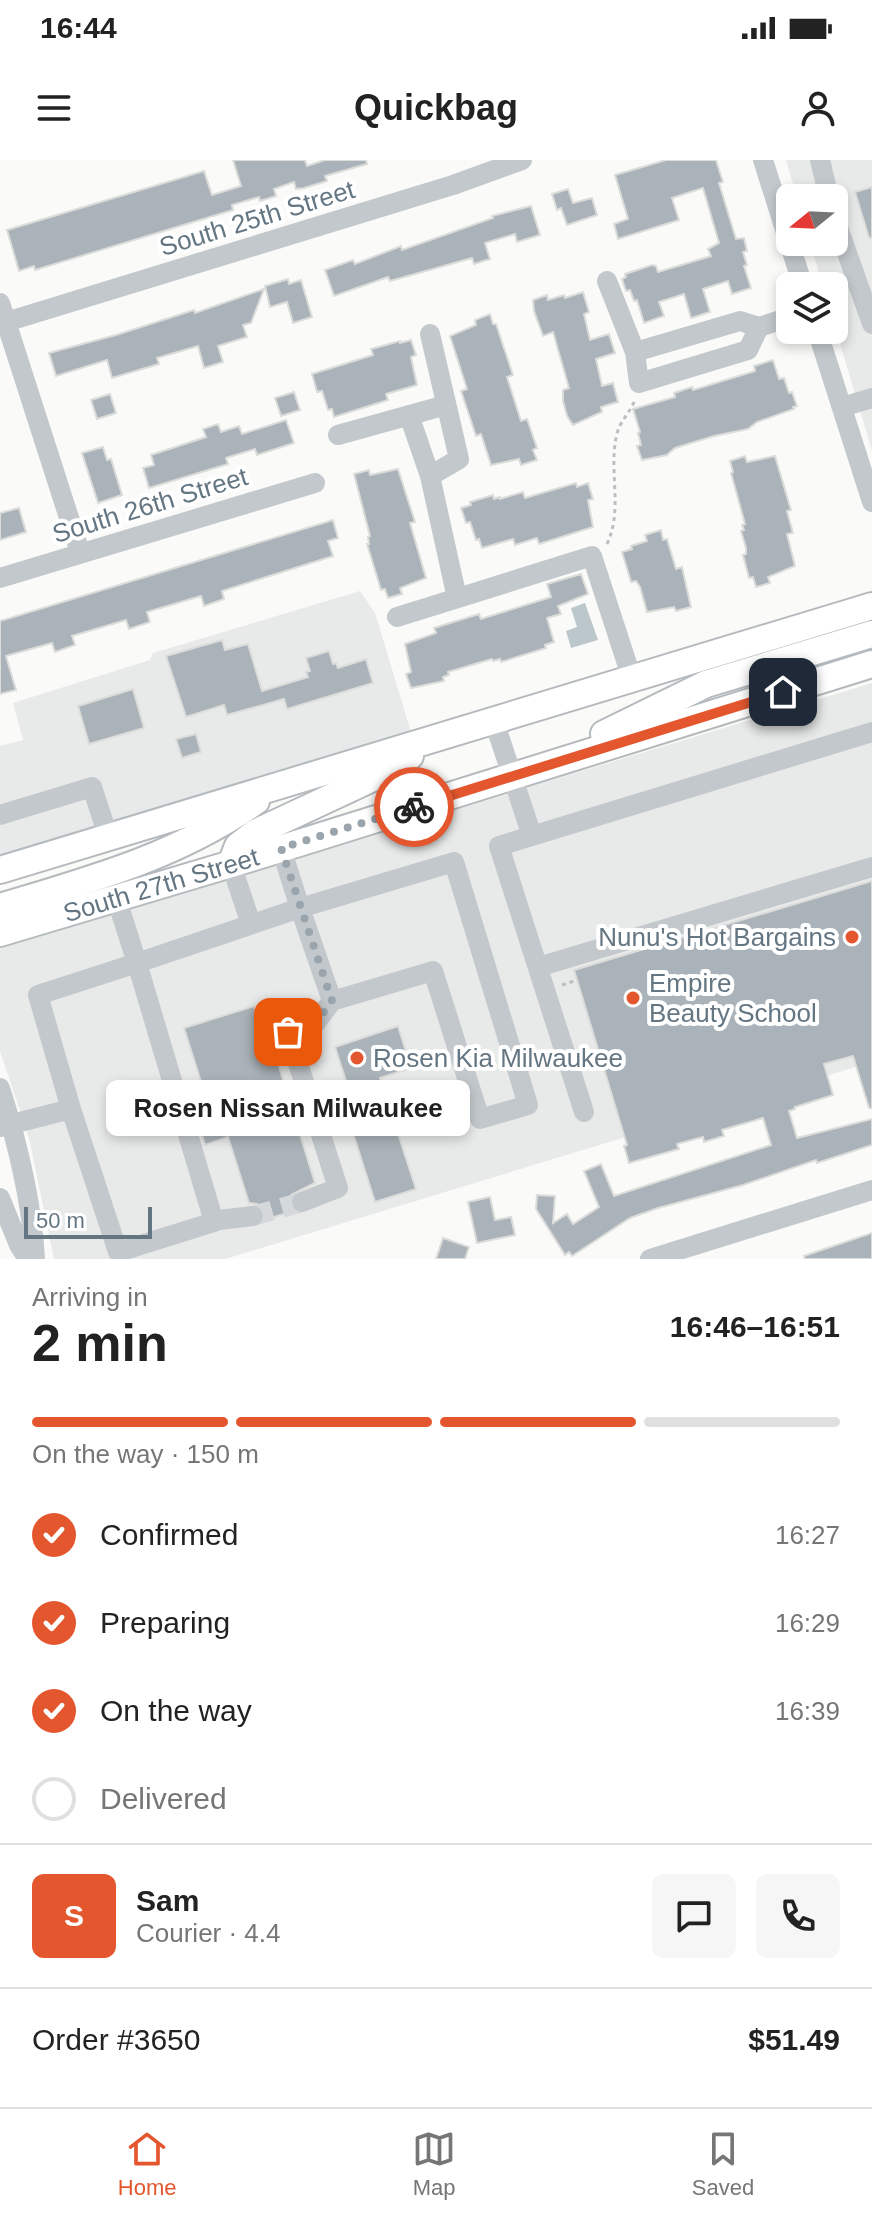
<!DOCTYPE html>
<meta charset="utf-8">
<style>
body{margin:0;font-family:Helvetica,sans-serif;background:#f6f6f6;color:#222;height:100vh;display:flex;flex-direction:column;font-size:30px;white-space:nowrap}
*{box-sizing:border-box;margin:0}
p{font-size:26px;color:#767676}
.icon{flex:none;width:44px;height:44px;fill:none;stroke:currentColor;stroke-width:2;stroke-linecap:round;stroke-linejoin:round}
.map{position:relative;height:1099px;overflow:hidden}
.details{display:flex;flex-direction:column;background:#fff;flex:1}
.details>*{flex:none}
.needle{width:52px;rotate:252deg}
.buttons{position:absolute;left:776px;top:24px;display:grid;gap:16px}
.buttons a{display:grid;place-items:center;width:72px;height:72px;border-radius:12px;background:#fff;box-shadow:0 4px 12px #0003;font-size:40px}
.scale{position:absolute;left:24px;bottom:20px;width:128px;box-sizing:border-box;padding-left:8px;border:4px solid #657683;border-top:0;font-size:22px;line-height:28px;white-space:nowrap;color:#657683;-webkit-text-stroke:6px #fff;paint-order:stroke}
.pin{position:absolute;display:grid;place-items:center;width:68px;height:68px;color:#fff;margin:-34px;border-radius:16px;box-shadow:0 4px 12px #0006}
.courier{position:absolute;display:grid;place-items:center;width:80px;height:80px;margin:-40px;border:6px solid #e4572e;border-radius:50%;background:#fff;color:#222;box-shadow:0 2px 10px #0007}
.bubble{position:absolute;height:56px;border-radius:12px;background:#fff;box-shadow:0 4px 12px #0003;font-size:26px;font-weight:600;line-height:56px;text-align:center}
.headline em{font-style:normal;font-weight:600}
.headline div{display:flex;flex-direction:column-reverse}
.headline{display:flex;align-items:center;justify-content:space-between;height:136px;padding:0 32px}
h1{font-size:52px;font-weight:600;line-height:60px}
.bar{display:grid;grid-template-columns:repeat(4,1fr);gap:12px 8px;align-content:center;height:96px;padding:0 32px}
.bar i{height:10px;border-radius:6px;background:#e0e0e0}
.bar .active{background:#e4572e}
.bar p{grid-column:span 4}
.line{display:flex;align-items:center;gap:20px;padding:0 32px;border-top:2px solid #e0e0e0}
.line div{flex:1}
.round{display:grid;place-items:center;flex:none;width:84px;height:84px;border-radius:12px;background:#f6f6f6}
ol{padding:0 32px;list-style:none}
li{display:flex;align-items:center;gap:24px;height:88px}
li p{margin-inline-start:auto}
li .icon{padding:8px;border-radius:50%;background:#e4572e;color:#fff;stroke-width:4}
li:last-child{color:#767676}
li i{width:44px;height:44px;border:4px solid #e0e0e0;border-radius:50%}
.status{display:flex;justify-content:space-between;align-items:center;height:56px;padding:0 40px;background:#fff;direction:ltr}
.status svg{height:22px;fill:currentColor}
header{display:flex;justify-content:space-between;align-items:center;height:104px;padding:0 32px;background:#fff;font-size:36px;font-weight:600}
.tab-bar{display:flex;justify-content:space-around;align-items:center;height:112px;border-top:2px solid #e0e0e0;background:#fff;font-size:22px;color:#767676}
.tab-bar a{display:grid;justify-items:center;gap:4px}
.tab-bar .active{color:#e4572e}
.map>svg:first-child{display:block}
</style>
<div class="status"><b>16:44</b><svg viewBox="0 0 49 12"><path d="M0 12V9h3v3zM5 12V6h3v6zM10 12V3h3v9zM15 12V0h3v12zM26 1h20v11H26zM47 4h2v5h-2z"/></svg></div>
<header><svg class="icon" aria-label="menu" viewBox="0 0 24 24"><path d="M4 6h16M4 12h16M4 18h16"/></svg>Quickbag<svg class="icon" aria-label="person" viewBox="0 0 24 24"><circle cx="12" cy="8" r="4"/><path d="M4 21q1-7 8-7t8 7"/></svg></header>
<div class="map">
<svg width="872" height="1099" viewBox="0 0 872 1099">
<rect width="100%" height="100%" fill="#fafaf8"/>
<!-- built -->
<path fill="#e8e9e9" d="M 786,0 L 872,0 L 872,291 L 834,163 L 834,126 L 823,126 L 810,82 L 834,82 L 834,38 L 797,38 Z
M 360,431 L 375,453 L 411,572 L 0,696 L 0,586 L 23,580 L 13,543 L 150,500 L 153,493 Z
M 872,523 L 872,902 L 225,1099 L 54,1099 L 29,978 L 0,891 L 0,788 Z"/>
<!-- water -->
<path fill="#bbc7cb" d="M 585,443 L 598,480 L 571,488 L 566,471 L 577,467 L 571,448 Z"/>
<!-- building -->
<path fill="#aab3b9" stroke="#dcdcda" stroke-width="2" d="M 233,0 L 305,0 L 307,6 L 325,0 L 366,0 L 367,4 L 325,16 L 327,21 L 304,28 L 296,29 L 294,22 L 274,29 L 276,36 L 260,41 L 259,37 L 232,45 L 233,50 L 35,110 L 34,106 L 19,111 L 7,70 L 204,11 L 212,35 L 241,26 Z
M 666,0 L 716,0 L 723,22 L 719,23 L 736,79 L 744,78 L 747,91 L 743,92 L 747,105 L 744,106 L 751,128 L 732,134 L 728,121 L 703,129 L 710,152 L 691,158 L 684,134 L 659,142 L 664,156 L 644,163 L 637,140 L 634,141 L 630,130 L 626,131 L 622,119 L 626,117 L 625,114 L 652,105 L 656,106 L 658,112 L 711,96 L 708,89 L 719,83 L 703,28 L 672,38 L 679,60 L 618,79 L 614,64 L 628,59 L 615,15 Z
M 872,27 L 872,78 L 869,78 L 855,32 Z
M 568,29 L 573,43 L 592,38 L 597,55 L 567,65 L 561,48 L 557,50 L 552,34 Z
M 531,46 L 540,75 L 517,82 L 515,74 L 485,83 L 490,99 L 474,104 L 472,98 L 390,121 L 388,117 L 334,136 L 325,110 L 353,100 L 355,104 L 401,86 L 402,90 L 493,58 L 492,56 Z
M 288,119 L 289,124 L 301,120 L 312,157 L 293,163 L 287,142 L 270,147 L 265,126 Z
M 264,129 L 251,163 L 243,165 L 247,177 L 218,186 L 223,202 L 204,208 L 198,186 L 157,198 L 159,204 L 112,218 L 107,200 L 56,216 L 49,193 L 116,175 L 194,150 L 195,153 Z
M 583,132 L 589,152 L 584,154 L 590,180 L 609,174 L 615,193 L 596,199 L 602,226 L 613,223 L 618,242 L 601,247 L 602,252 L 573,265 L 567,256 L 563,241 L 563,230 L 569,228 L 553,172 L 543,176 L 534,151 L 533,140 L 547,135 L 548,140 L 564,135 L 565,138 Z
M 490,154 L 493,164 L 496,164 L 513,215 L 507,217 L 521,261 L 527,259 L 537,288 L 533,290 L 537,300 L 521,305 L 519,299 L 491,305 L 481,274 L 476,276 L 461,231 L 467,229 L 450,176 L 476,165 L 475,160 Z
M 411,180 L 416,195 L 411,197 L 417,225 L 386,234 L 388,240 L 334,257 L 332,249 L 328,250 L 322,231 L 317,232 L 312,214 L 373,195 L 371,189 L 400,181 L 400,183 Z
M 773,200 L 779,219 L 784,218 L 789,233 L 792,232 L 797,246 L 793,247 L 794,249 L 757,262 L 748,269 L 714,276 L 675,288 L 667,295 L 642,300 L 637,286 L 641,285 L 638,273 L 640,272 L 633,249 L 675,237 L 674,233 L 692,227 L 693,230 L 755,211 L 754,206 Z
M 294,232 L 300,250 L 281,256 L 275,238 Z
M 110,234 L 116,253 L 97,259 L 91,240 Z
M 286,260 L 294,283 L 257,295 L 255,289 L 226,298 L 228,304 L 149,328 L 143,308 L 154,305 L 151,295 L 206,277 L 203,269 L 218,264 L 221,272 L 239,266 L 242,274 Z
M 103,287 L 107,300 L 111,299 L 122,335 L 98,343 L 82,293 Z
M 745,296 L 747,302 L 775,296 L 791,350 L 787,351 L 793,373 L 787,374 L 795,406 L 768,417 L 770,423 L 756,427 L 753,417 L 749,418 L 743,395 L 746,394 L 746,388 L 741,371 L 744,370 L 742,365 L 745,364 L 731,313 L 733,312 L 730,301 Z
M 398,309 L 415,362 L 410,363 L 426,418 L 400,428 L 402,434 L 388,438 L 385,429 L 381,430 L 367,384 L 369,384 L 368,377 L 370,376 L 354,314 L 369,310 L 370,315 Z
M 576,323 L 577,327 L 588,323 L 593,339 L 588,340 L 593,367 L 539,384 L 537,378 L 515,385 L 513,379 L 482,388 L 479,379 L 476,380 L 470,362 L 466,363 L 461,348 L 471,345 L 470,342 L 493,335 L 494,339 L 500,337 L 500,339 L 523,332 L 525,338 Z
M 19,348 L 26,372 L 0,380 L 0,353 Z
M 333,360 L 338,378 L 328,381 L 333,396 L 222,431 L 224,439 L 204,446 L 201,436 L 147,452 L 150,462 L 129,469 L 126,460 L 72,476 L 75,485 L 55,492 L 52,483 L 6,496 L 16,530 L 0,534 L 0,461 Z
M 661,370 L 663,380 L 667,379 L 676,409 L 682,407 L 691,447 L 676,451 L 674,447 L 647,452 L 640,427 L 636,421 L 631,422 L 622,392 L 632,389 L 631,386 L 647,381 L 645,375 Z
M 581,414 L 588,434 L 558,446 L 561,454 L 547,458 L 554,482 L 545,485 L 546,488 L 501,502 L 500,499 L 493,501 L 492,499 L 448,512 L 449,515 L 443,517 L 444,521 L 411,528 L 406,514 L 411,512 L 405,484 L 436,473 L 434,468 L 479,454 L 481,459 L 551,437 L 547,424 Z
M 222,480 L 225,490 L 248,484 L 262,531 L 308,517 L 306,512 L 310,511 L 306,498 L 329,491 L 333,504 L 336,503 L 338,508 L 366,499 L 373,523 L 287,549 L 284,539 L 227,555 L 224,545 L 186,557 L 166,496 Z
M 133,529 L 144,568 L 89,584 L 78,546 Z
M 196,574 L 201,592 L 182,598 L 176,579 Z
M 872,721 L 872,948 L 869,948 L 853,896 L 824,904 L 833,935 L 795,947 L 795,949 L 789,951 L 797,978 L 872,959 L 872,985 L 817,1003 L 816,1000 L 743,1025 L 658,1048 L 630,1058 L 572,1096 L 569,1092 L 565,1095 L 536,1049 L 537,1035 L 555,1036 L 553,1063 L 567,1054 L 573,1064 L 599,1047 L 584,1011 L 601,1004 L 614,1036 L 771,985 L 763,958 L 722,970 L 724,976 L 704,982 L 703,977 L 677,984 L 679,989 L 629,1003 L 624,986 L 627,985 L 574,810 Z
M 254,846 L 270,899 L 276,897 L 315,1023 L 291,1035 L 289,1041 L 293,1051 L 265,1060 L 263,1048 L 257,1044 L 249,1043 L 228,977 L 205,985 L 188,929 L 202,925 L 184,868 Z
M 398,866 L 411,908 L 380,918 L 416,1029 L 375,1042 L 337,923 L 346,921 L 335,887 Z
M 490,1037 L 495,1060 L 511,1057 L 515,1075 L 477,1083 L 468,1042 Z
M 872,1073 L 872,1099 L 805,1099 L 804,1096 Z
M 443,1078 L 469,1087 L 465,1099 L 436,1099 Z"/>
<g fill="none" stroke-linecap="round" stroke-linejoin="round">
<!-- minor-tunnel -->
<path stroke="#d5d9db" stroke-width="20" stroke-dasharray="20 10" stroke-linecap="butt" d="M 253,1056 L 302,1042"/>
<!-- major casing -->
<g stroke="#b5babe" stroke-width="30">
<g id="major">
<path d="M 604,574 L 706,524 L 872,474"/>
<path d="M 231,704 L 238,686 L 255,673 L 394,608 L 410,596"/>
<path d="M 0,710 L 872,446"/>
<path d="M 0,747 C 90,720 178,696 256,641"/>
<path id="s1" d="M 0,773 L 251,698 L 872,504"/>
</g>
</g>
<!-- path -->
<path stroke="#bbbfc2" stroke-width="3" stroke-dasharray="4 4" stroke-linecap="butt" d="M 607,384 C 623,350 609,313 616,278 C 619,260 631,253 635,239
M 562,825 L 577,820"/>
<!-- minor -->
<path stroke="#c3c8cc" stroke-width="20" d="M 763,0 L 803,126
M 820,0 L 829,38
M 834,56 L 872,164
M 607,121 L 635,192 L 740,161 L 759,167 L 790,157
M 0,143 L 80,392
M 6,162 L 453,25 L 522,0
M 817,170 L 872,342
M 430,174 L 459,299 L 430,316
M 635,192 L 639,223 L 748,190 L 759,167
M 842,247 L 872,238
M 409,255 L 430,316 L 457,438
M 338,275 L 446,245
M 0,418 L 315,323
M 397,457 L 592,396 L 632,519
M 494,561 L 532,676
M 0,655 L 92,627 L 108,676
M 231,704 L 251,764
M 116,737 L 137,803 L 300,748 L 281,688
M 538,807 L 872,707
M 0,928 C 17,981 32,1044 35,1099
M 584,952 L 499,686 L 872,572
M 0,967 L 71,949
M 0,1038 L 19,1085 L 28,1099
M 302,1042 L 338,1028 L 288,872 L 314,865 L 332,841 L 433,811 L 480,959 L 528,945 L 454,702 L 300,748 L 332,841
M 214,1062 L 137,803 L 38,835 L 71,949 L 118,1092 L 214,1062 L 219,1060 L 253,1056
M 650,1099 L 872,1030"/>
<!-- major -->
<use href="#major" stroke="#fff" stroke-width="26"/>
</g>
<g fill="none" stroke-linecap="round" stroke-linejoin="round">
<!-- done -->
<path stroke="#99a4ac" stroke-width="8" stroke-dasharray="0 14.4" d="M 288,872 L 314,865 L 332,841 L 281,688 L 414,647"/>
<!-- route -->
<path stroke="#e4572e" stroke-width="10" d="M 414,647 L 783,532"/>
</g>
<!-- markers -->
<g fill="#e4572e" stroke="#fff" stroke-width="3">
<circle cx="852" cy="777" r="8"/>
<circle cx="633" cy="838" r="8"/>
<circle cx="357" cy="898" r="8"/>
</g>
<g text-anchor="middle" stroke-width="8" stroke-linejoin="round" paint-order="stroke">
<!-- street labels -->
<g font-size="26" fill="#657683" stroke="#fff">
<text transform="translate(257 58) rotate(-17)" y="9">South 25th Street</text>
<text transform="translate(150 345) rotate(-17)" y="9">South 26th Street</text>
<text dy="9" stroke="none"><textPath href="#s1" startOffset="168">South 27th Street</textPath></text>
</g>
<!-- poi labels -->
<g font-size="26" fill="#657683" stroke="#fff" text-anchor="start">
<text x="836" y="786" text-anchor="end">Nunu's Hot Bargains</text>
<text x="649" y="832">Empire<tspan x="649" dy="30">Beauty School</tspan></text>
<text x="373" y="907">Rosen Kia Milwaukee</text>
</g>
</g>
</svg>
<div class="buttons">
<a><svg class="needle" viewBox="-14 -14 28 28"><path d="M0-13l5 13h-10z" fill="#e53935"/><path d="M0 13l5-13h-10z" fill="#767676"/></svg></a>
<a><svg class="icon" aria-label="layers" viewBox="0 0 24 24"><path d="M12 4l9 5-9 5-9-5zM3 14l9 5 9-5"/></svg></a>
</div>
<div class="scale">50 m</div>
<div class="pin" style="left:288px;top:872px;background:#ea580c"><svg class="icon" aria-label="bag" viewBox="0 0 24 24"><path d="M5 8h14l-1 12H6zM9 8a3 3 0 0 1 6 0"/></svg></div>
<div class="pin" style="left:783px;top:532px;background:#1f2937"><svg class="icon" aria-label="home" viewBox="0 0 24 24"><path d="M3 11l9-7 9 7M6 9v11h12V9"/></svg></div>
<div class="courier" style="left:414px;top:647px"><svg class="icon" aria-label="bike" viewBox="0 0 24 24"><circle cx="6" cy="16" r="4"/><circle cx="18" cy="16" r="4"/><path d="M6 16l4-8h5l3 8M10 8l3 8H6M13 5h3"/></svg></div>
<div class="bubble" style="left:106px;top:920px;width:364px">Rosen Nissan Milwaukee</div>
</div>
<section class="details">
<div class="headline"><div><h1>2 min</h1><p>Arriving in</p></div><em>16:46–16:51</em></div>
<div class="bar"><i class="active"></i><i class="active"></i><i class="active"></i><i></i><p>On the way · 150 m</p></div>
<ol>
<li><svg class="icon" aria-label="check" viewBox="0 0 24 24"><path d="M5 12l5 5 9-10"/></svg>Confirmed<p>16:27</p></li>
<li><svg class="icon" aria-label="check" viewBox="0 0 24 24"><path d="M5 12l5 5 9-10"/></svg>Preparing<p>16:29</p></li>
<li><svg class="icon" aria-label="check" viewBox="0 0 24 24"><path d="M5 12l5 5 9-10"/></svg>On the way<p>16:39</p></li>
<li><i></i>Delivered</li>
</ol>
<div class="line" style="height:144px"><b class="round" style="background:#e4572e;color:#fff">S</b><div><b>Sam</b><p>Courier · 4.4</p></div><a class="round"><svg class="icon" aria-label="chat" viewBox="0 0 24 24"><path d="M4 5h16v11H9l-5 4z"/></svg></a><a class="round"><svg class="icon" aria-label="phone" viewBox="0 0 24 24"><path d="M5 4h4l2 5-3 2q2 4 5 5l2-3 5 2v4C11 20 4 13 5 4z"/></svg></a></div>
<div class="line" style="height:104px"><div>Order #3650</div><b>$51.49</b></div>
</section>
<nav class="tab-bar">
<a class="active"><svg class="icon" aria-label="home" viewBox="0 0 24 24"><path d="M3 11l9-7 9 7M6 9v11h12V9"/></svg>Home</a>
<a><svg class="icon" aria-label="map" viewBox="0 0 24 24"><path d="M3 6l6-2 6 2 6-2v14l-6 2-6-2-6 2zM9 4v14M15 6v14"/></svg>Map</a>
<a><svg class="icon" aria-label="saved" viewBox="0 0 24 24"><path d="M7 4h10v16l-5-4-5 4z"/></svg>Saved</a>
</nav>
